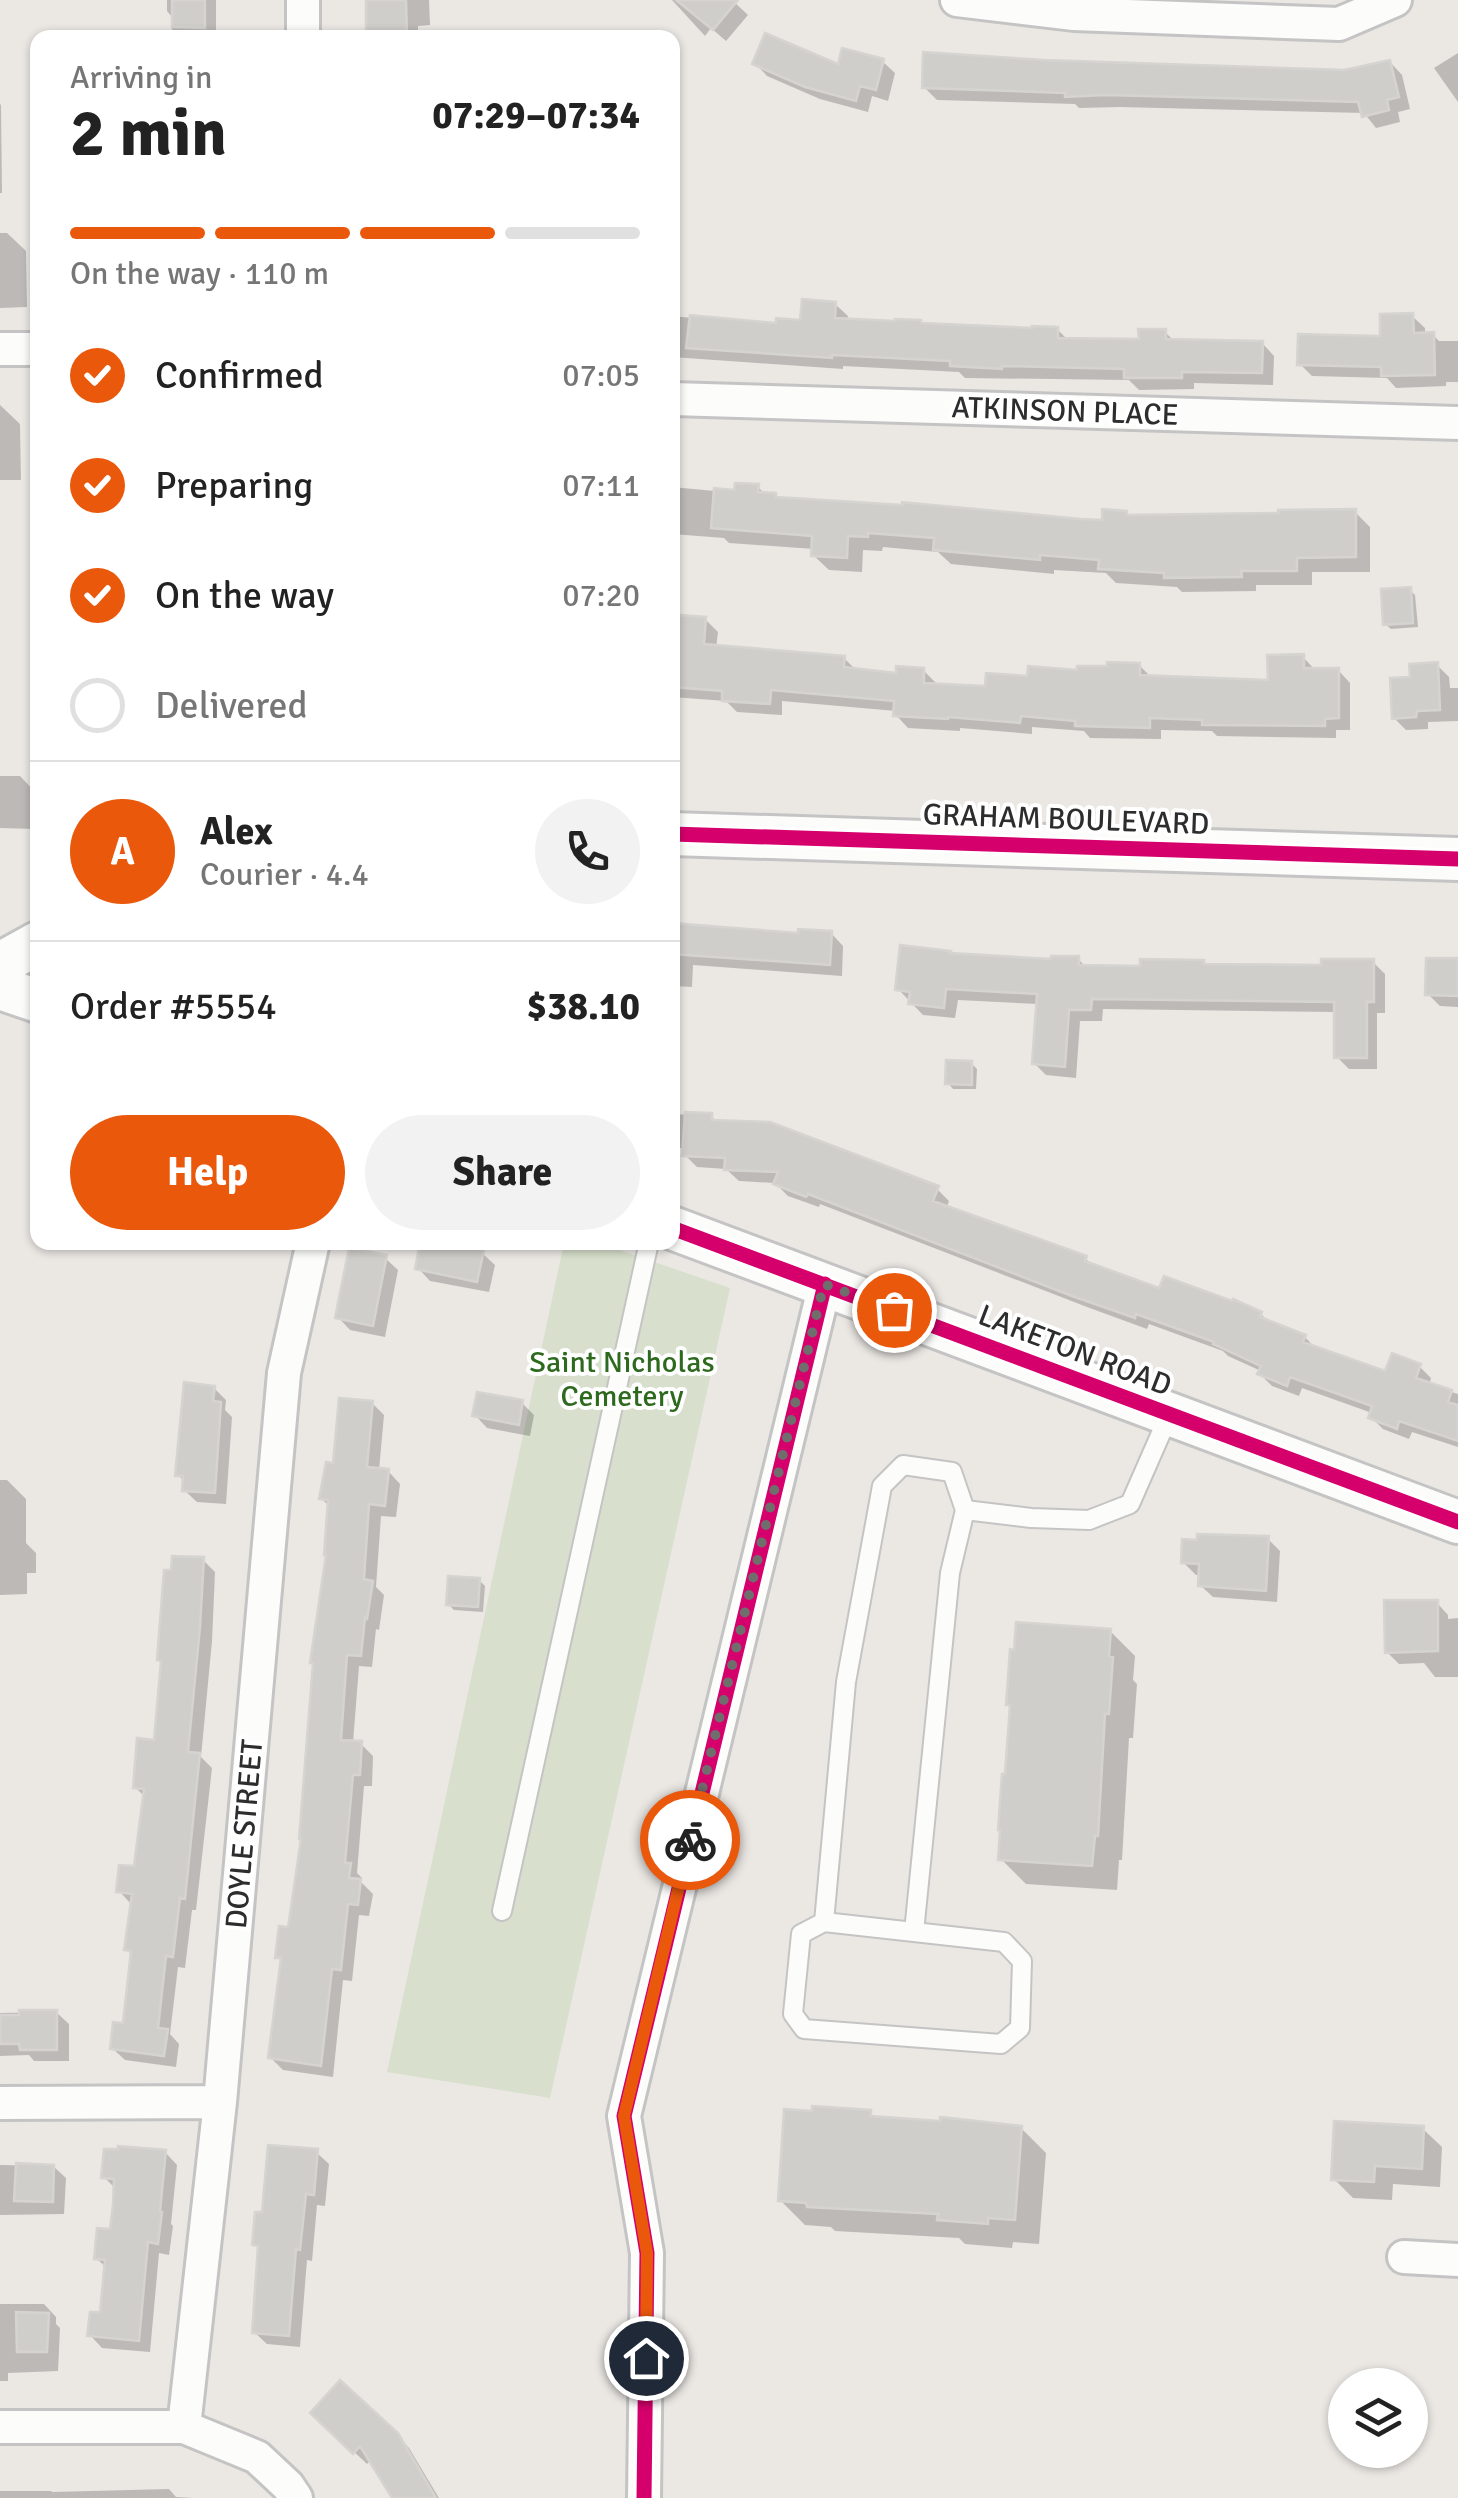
<!DOCTYPE html>
<meta charset="utf-8">
<style>
body{margin:0;font-family:Signika,sans-serif;background:#f2f2f2;color:#222;height:100vh;display:flex;flex-direction:column;font-size:38px;white-space:nowrap}
*{box-sizing:border-box;margin:0}
p{font-size:32px;color:#767676}
.icon{flex:none;width:55px;height:55px;fill:none;stroke:currentColor;stroke-width:2;stroke-linecap:round;stroke-linejoin:round}
.map{position:relative;flex:1;overflow:hidden}
.panel{position:absolute;left:30px;top:30px;width:650px;height:1220px;display:flex;flex-direction:column;background:#fff;border-radius:20px;box-shadow:0 2px 8px #0004}
.panel>*{flex:none}
.fabs{position:absolute;left:1328px;top:2368px;display:grid;gap:20px}
.fabs a{display:grid;place-items:center;width:100px;height:100px;border-radius:50%;background:#fff;box-shadow:0 2px 8px #0004;font-size:50px}
.pin{position:absolute;display:grid;place-items:center;width:85px;height:85px;color:#fff;margin:-42px;border:5px solid #fff;border-radius:50%;box-shadow:0 2px 10px #0007}
.courier{position:absolute;display:grid;place-items:center;width:100px;height:100px;margin:-50px;border:8px solid #ea580c;border-radius:50%;background:#fff;color:#222;box-shadow:0 2px 12px #0007}
.head em{font-style:normal;font-weight:700}
.head div{display:flex;flex-direction:column-reverse}
.head{display:flex;align-items:center;justify-content:space-between;height:170px;padding:0 40px}
h1{font-size:65px;font-weight:700;line-height:75px}
.bar{display:grid;grid-template-columns:repeat(4,1fr);gap:15px 10px;align-content:center;height:120px;padding:0 40px}
.bar i{height:12px;border-radius:8px;background:#e0e0e0}
.bar .on{background:#ea580c}
.bar p{grid-column:span 4}
.line{display:flex;align-items:center;gap:25px;padding:0 40px;border-top:2px solid #e0e0e0}
.line div{flex:1}
.round{display:grid;place-items:center;flex:none;width:105px;height:105px;border-radius:52px;background:#f2f2f2}
ol{padding:0 40px;list-style:none}
li{display:flex;align-items:center;gap:30px;height:110px}
li p{margin-inline-start:auto}
li .icon{padding:10px;border-radius:50%;background:#ea580c;color:#fff;stroke-width:4}
li:last-child{color:#767676}
li i{width:55px;height:55px;border:5px solid #e0e0e0;border-radius:50%}
.button{display:flex;gap:20px;margin-top:auto;padding:20px 40px}
.button a{flex:1;height:115px;border-radius:60px;background:#ea580c;color:#fff;font-size:40px;font-weight:700;line-height:115px;text-align:center}
.button a+a{background:#f2f2f2;color:#222}
.map>svg:first-child{display:block}
</style>
<div class="map">
<svg width="1458" height="2498" viewBox="0 0 1458 2498">
<rect width="100%" height="100%" fill="#ebe8e4"/>
<!-- cemetery -->
<path fill="#d8dfcc" d="M 564,1243 L 599,1243 L 730,1288 L 550,2098 L 387,2072 Z"/>
<!-- shadow -->
<path fill="#0003" d="M 167,0 L 216,0 L 216,38 L 172,38 L 172,17 L 167,11 Z
M 369,0 L 429,0 L 430,25 L 418,26 L 418,38 L 369,38 Z
M 672,0 L 732,0 L 748,15 L 726,41 L 711,28 L 705,36 Z
M 1458,53 L 1458,102 L 1434,68 Z
M 882,61 L 895,73 L 888,101 L 872,96 L 868,112 L 820,99 L 767,76 L 755,63 L 840,68 Z
M 1042,62 L 1344,73 L 1390,62 L 1402,75 L 1410,109 L 1398,112 L 1400,122 L 1376,128 L 1364,113 L 1120,107 L 1079,108 L 1075,104 L 937,100 L 924,87 Z
M 0,104 L 1,105 L 2,193 L 0,193 Z
M 0,233 L 7,233 L 26,251 L 27,307 L 0,308 Z
M 835,304 L 848,316 L 847,321 L 923,326 L 1057,329 L 1068,340 L 1141,342 L 1165,332 L 1175,342 L 1262,343 L 1274,356 L 1273,385 L 1194,383 L 1194,389 L 1139,390 L 1129,380 L 965,378 L 959,372 L 843,366 L 843,369 L 672,357 L 672,316 L 778,326 L 802,323 Z
M 1412,316 L 1425,328 L 1425,335 L 1433,335 L 1439,341 L 1458,341 L 1458,382 L 1446,382 L 1446,386 L 1396,388 L 1387,378 L 1312,376 L 1300,364 L 1383,339 Z
M 0,405 L 20,424 L 21,480 L 0,480 Z
M 672,487 L 736,493 L 758,487 L 766,495 L 775,495 L 780,500 L 1104,522 L 1126,513 L 1130,518 L 1355,512 L 1370,527 L 1370,572 L 1312,572 L 1312,585 L 1256,585 L 1256,591 L 1182,592 L 1177,587 L 1116,583 L 1106,573 L 1054,570 L 1054,574 L 951,564 L 938,552 L 883,547 L 882,551 L 863,550 L 862,572 L 829,570 L 813,555 L 814,549 L 729,543 L 724,538 L 672,534 Z
M 1410,590 L 1415,595 L 1418,627 L 1391,629 L 1385,624 Z
M 705,619 L 718,632 L 716,648 L 844,658 L 857,671 L 898,676 L 923,670 L 936,683 L 935,686 L 987,689 L 1029,678 L 1139,665 L 1152,678 L 1270,683 L 1303,657 L 1316,671 L 1338,670 L 1350,683 L 1350,730 L 1336,730 L 1336,738 L 1217,736 L 1212,731 L 1161,730 L 1161,739 L 1090,738 L 1084,731 L 1032,727 L 1032,734 L 960,728 L 960,731 L 908,728 L 896,715 L 896,711 L 782,701 L 782,715 L 737,712 L 726,701 L 672,697 L 672,622 Z
M 1437,665 L 1449,677 L 1450,688 L 1458,688 L 1458,721 L 1428,722 L 1428,729 L 1406,730 L 1394,718 L 1413,679 Z
M 0,776 L 20,776 L 35,792 L 34,829 L 0,828 Z
M 672,926 L 800,935 L 831,933 L 843,946 L 842,976 L 693,965 L 692,987 L 672,986 Z
M 949,953 L 1053,961 L 1078,959 L 1086,967 L 1142,968 L 1203,962 L 1207,966 L 1324,968 L 1373,962 L 1385,974 L 1385,1013 L 1377,1013 L 1377,1069 L 1349,1069 L 1337,1057 L 1337,1012 L 1103,1009 L 1102,1021 L 1080,1021 L 1076,1078 L 1046,1075 L 1034,1063 L 1038,1004 L 958,1000 L 955,1018 L 923,1015 L 898,989 Z
M 1458,961 L 1458,1007 L 1440,1006 L 1428,994 Z
M 971,1063 L 977,1069 L 976,1089 L 953,1089 L 948,1083 Z
M 672,1114 L 711,1116 L 718,1123 L 937,1189 L 949,1201 L 946,1209 L 1085,1258 L 1094,1267 L 1161,1291 L 1261,1314 L 1271,1324 L 1305,1337 L 1317,1350 L 1386,1374 L 1419,1366 L 1431,1378 L 1429,1385 L 1458,1394 L 1458,1447 L 1412,1432 L 1409,1439 L 1383,1429 L 1371,1417 L 1372,1413 L 1302,1388 L 1299,1396 L 1272,1386 L 1260,1374 L 1261,1371 L 1228,1356 L 1223,1351 L 1149,1324 L 1147,1329 L 1087,1307 L 820,1204 L 819,1207 L 788,1196 L 775,1183 L 739,1181 L 726,1169 L 697,1167 L 685,1155 L 685,1149 L 672,1146 Z
M 482,1253 L 495,1265 L 489,1292 L 430,1281 L 418,1268 Z
M 385,1258 L 398,1270 L 385,1337 L 350,1330 L 338,1317 Z
M 214,1388 L 226,1400 L 225,1410 L 232,1417 L 226,1504 L 197,1502 L 184,1490 L 185,1482 L 178,1475 Z
M 372,1403 L 384,1415 L 379,1470 L 388,1471 L 400,1484 L 396,1517 L 381,1516 L 376,1587 L 384,1595 L 379,1630 L 376,1629 L 372,1667 L 359,1666 L 353,1743 L 361,1744 L 373,1756 L 372,1786 L 364,1786 L 357,1873 L 362,1878 L 361,1882 L 373,1894 L 369,1916 L 359,1915 L 352,1981 L 343,1980 L 333,2077 L 283,2070 L 270,2057 L 283,1962 L 278,1957 L 289,1929 L 303,1840 L 328,1556 L 330,1507 L 321,1498 L 336,1466 Z
M 522,1403 L 534,1415 L 530,1436 L 487,1428 L 475,1415 Z
M 0,1480 L 7,1480 L 26,1499 L 26,1543 L 36,1553 L 36,1573 L 27,1573 L 27,1594 L 0,1595 Z
M 1268,1539 L 1280,1551 L 1277,1602 L 1213,1597 L 1200,1585 L 1201,1575 L 1196,1575 L 1183,1562 Z
M 203,1560 L 215,1572 L 212,1641 L 201,1757 L 212,1768 L 196,1910 L 192,1910 L 185,1968 L 178,1967 L 170,2034 L 179,2044 L 176,2067 L 125,2060 L 112,2048 L 125,2026 L 133,1956 L 127,1950 L 131,1904 L 119,1891 L 136,1869 L 146,1798 L 136,1788 L 157,1743 L 164,1664 L 159,1659 Z
M 479,1580 L 485,1586 L 483,1612 L 454,1610 L 448,1604 Z
M 1437,1603 L 1448,1615 L 1448,1619 L 1458,1618 L 1458,1677 L 1435,1677 L 1424,1663 L 1399,1664 L 1387,1652 Z
M 1110,1631 L 1135,1656 L 1133,1680 L 1137,1684 L 1133,1738 L 1129,1738 L 1122,1860 L 1119,1860 L 1117,1890 L 1026,1884 L 1001,1859 Z
M 56,2012 L 69,2024 L 69,2061 L 34,2061 L 29,2055 L 0,2056 L 0,2013 Z
M 870,2113 L 876,2119 L 1021,2128 L 1046,2153 L 1039,2244 L 1013,2242 L 1012,2248 L 965,2244 L 959,2238 L 835,2231 L 831,2227 L 805,2225 L 780,2200 Z
M 1423,2129 L 1442,2147 L 1440,2187 L 1393,2184 L 1392,2200 L 1353,2198 L 1334,2179 Z
M 165,2152 L 177,2165 L 171,2224 L 173,2226 L 169,2255 L 159,2253 L 150,2352 L 102,2348 L 90,2335 L 103,2314 L 107,2268 L 97,2259 L 112,2231 L 116,2189 L 104,2177 Z
M 316,2152 L 329,2164 L 325,2206 L 317,2205 L 312,2261 L 307,2260 L 300,2347 L 267,2344 L 254,2332 L 260,2250 L 255,2244 L 264,2215 Z
M 0,2165 L 53,2166 L 66,2178 L 64,2214 L 0,2215 Z
M 0,2304 L 44,2304 L 56,2317 L 56,2324 L 60,2328 L 58,2371 L 8,2373 L 8,2381 L 0,2381 Z
M 313,2413 L 396,2434 L 409,2448 L 439,2498 L 395,2498 L 371,2460 L 367,2464 Z
M 169,2489 L 176,2497 L 194,2498 L 0,2498 L 0,2491 L 51,2491 L 52,2492 Z"/>
<!-- building -->
<path fill="#d0cecb" stroke="#d6d4d0" stroke-width="2.5" d="M 172,0 L 205,0 L 205,28 L 172,27 Z
M 366,0 L 406,0 L 407,38 L 366,38 Z
M 676,0 L 738,0 L 713,30 Z
M 765,33 L 838,64 L 842,48 L 884,59 L 876,90 L 860,86 L 856,101 L 805,87 L 752,64 Z
M 923,52 L 1043,60 L 1344,70 L 1390,60 L 1399,97 L 1387,100 L 1389,110 L 1362,117 L 1358,102 L 1106,95 L 1065,97 L 1065,93 L 922,88 Z
M 802,299 L 836,302 L 835,318 L 895,321 L 895,319 L 921,320 L 921,323 L 1032,328 L 1032,326 L 1058,327 L 1058,338 L 1139,339 L 1138,329 L 1166,329 L 1166,339 L 1263,341 L 1262,373 L 1182,372 L 1182,378 L 1124,378 L 1124,369 L 1002,366 L 1002,369 L 950,366 L 950,361 L 832,355 L 832,358 L 686,348 L 690,315 L 776,323 L 776,318 L 800,320 Z
M 1413,313 L 1414,333 L 1434,332 L 1435,375 L 1381,376 L 1381,367 L 1297,365 L 1298,334 L 1380,336 L 1380,314 Z
M 735,483 L 759,484 L 758,492 L 776,493 L 776,497 L 902,505 L 902,502 L 1081,519 L 1102,520 L 1102,509 L 1127,511 L 1127,515 L 1278,513 L 1278,510 L 1356,509 L 1356,557 L 1297,558 L 1297,571 L 1241,571 L 1242,577 L 1164,578 L 1164,573 L 1098,569 L 1099,560 L 1040,555 L 1040,560 L 933,550 L 934,538 L 868,533 L 868,537 L 848,536 L 847,558 L 811,556 L 812,536 L 711,528 L 714,488 L 734,490 Z
M 1411,587 L 1413,623 L 1383,625 L 1381,589 Z
M 680,615 L 706,617 L 704,644 L 845,656 L 844,667 L 896,673 L 896,666 L 924,668 L 924,683 L 985,686 L 986,673 L 1027,676 L 1028,666 L 1077,670 L 1077,666 L 1107,666 L 1107,662 L 1140,663 L 1140,675 L 1268,680 L 1267,655 L 1304,654 L 1304,668 L 1339,668 L 1339,718 L 1325,719 L 1325,726 L 1202,725 L 1202,720 L 1150,718 L 1150,728 L 1075,726 L 1075,721 L 1021,716 L 1020,723 L 948,717 L 948,719 L 893,716 L 894,701 L 771,690 L 770,704 L 722,701 L 722,691 L 672,687 L 672,619 L 679,620 Z
M 1438,662 L 1440,710 L 1417,711 L 1416,717 L 1392,719 L 1390,678 L 1410,677 L 1409,664 Z
M 672,923 L 798,933 L 798,929 L 832,931 L 830,965 L 672,954 Z
M 900,945 L 951,951 L 950,953 L 1051,959 L 1051,956 L 1079,956 L 1079,965 L 1140,966 L 1140,959 L 1204,960 L 1204,964 L 1321,965 L 1321,959 L 1374,959 L 1374,1002 L 1367,1002 L 1367,1058 L 1334,1058 L 1334,1002 L 1092,999 L 1091,1010 L 1069,1010 L 1065,1067 L 1032,1064 L 1037,994 L 946,989 L 944,1008 L 908,1004 L 910,992 L 895,990 Z
M 1426,958 L 1458,958 L 1458,996 L 1425,995 Z
M 946,1060 L 972,1061 L 972,1085 L 945,1084 Z
M 685,1112 L 712,1113 L 712,1120 L 770,1122 L 939,1186 L 933,1201 L 1087,1256 L 1085,1261 L 1159,1288 L 1164,1276 L 1232,1301 L 1233,1299 L 1262,1312 L 1260,1317 L 1306,1335 L 1303,1342 L 1385,1371 L 1392,1353 L 1421,1364 L 1416,1378 L 1452,1390 L 1448,1402 L 1458,1405 L 1458,1441 L 1399,1421 L 1397,1429 L 1368,1418 L 1372,1406 L 1290,1377 L 1287,1386 L 1257,1374 L 1261,1366 L 1213,1344 L 1214,1342 L 1136,1314 L 1135,1318 L 1072,1296 L 808,1194 L 806,1197 L 773,1184 L 778,1172 L 724,1170 L 725,1158 L 682,1156 Z
M 420,1242 L 443,1242 L 484,1250 L 477,1282 L 415,1269 Z
M 349,1248 L 387,1255 L 373,1326 L 335,1318 Z
M 184,1382 L 215,1386 L 213,1401 L 221,1402 L 215,1493 L 182,1491 L 183,1476 L 175,1476 Z
M 477,1392 L 523,1400 L 519,1425 L 472,1416 Z
M 339,1398 L 373,1401 L 367,1467 L 389,1469 L 385,1506 L 369,1504 L 364,1579 L 373,1581 L 367,1619 L 365,1618 L 361,1656 L 347,1655 L 341,1740 L 362,1741 L 360,1775 L 353,1775 L 345,1863 L 351,1863 L 349,1878 L 361,1879 L 358,1905 L 348,1904 L 341,1970 L 332,1969 L 321,2066 L 268,2058 L 281,1958 L 275,1958 L 279,1926 L 288,1927 L 289,1921 L 301,1839 L 299,1839 L 313,1663 L 310,1663 L 326,1555 L 324,1555 L 328,1500 L 319,1499 L 326,1462 L 333,1463 Z
M 1197,1534 L 1269,1536 L 1266,1591 L 1198,1586 L 1199,1564 L 1181,1563 L 1182,1539 L 1197,1540 Z
M 172,1556 L 204,1557 L 200,1627 L 188,1752 L 200,1753 L 185,1899 L 180,1898 L 173,1957 L 166,1956 L 158,2028 L 168,2029 L 164,2056 L 110,2049 L 113,2022 L 123,2023 L 131,1951 L 124,1950 L 132,1894 L 116,1892 L 119,1865 L 134,1866 L 144,1789 L 133,1788 L 137,1738 L 154,1740 L 161,1661 L 157,1660 L 164,1570 L 171,1570 Z
M 448,1576 L 480,1578 L 478,1607 L 446,1605 Z
M 1384,1600 L 1438,1600 L 1438,1651 L 1385,1653 Z
M 1016,1622 L 1111,1629 L 1109,1656 L 1113,1657 L 1109,1714 L 1105,1714 L 1098,1836 L 1095,1836 L 1092,1866 L 998,1860 L 1000,1830 L 998,1830 L 1002,1774 L 1005,1774 L 1010,1705 L 1006,1705 L 1010,1649 L 1014,1650 Z
M 19,2010 L 57,2010 L 57,2050 L 20,2050 L 19,2044 L 0,2044 L 0,2015 L 19,2015 Z
M 812,2106 L 871,2110 L 871,2116 L 940,2121 L 940,2117 L 1022,2126 L 1015,2220 L 988,2218 L 988,2224 L 937,2220 L 938,2214 L 807,2207 L 806,2203 L 778,2201 L 784,2109 L 812,2111 Z
M 1334,2121 L 1424,2126 L 1422,2169 L 1375,2166 L 1374,2182 L 1331,2180 Z
M 268,2145 L 318,2149 L 314,2195 L 306,2194 L 300,2250 L 296,2249 L 289,2336 L 252,2333 L 258,2246 L 252,2245 L 255,2212 L 262,2212 Z
M 118,2146 L 166,2150 L 160,2211 L 162,2212 L 158,2244 L 148,2242 L 139,2341 L 87,2336 L 90,2312 L 100,2312 L 105,2260 L 94,2259 L 97,2228 L 110,2229 L 113,2204 L 114,2179 L 101,2178 L 104,2149 L 118,2149 Z
M 16,2163 L 54,2165 L 53,2202 L 14,2201 Z
M 16,2312 L 49,2313 L 47,2352 L 17,2352 Z
M 340,2380 L 398,2433 L 436,2498 L 392,2498 L 360,2446 L 353,2454 L 310,2413 Z"/>
<g fill="none" stroke-linecap="round" stroke-linejoin="round">
<!-- service casing -->
<g stroke="#c5c4c4" stroke-width="22">
<path id="service" d="M 502,1911 L 649,1242
M 824,1922 L 801,1934 L 793,2014 L 804,2029 L 1001,2044 L 1020,2028 L 1022,1961 L 1004,1942 L 824,1922 L 846,1682 L 882,1486 L 903,1465 L 952,1472 L 965,1510 L 1031,1518 L 1089,1520 L 1130,1504 L 1169,1415
M 914,1932 L 950,1573 L 965,1510"/>
</g>
<!-- minor casing -->
<g stroke="#c5c4c4" stroke-width="38">
<path id="minor" d="M 303,0 L 303,38
M 957,0 L 1074,14 L 1339,24 L 1395,0
M 0,349 L 38,349
M 672,399 L 1458,423
M 0,2103 L 220,2102
M 1404,2257 L 1458,2260
M 0,2427 L 184,2427 L 257,2457 L 288,2486 L 296,2498
M 184,2427 L 220,2102 L 284,1373 L 313,1242
M 644,2498 L 647,2253 L 624,2116 L 825,1284"/>
</g>
<!-- tertiary casing -->
<g stroke="#c5c4c4" stroke-width="48">
<path id="tertiary" d="M 672,834 L 1458,859
M 0,964 L 38,943
M 0,988 L 38,1001
M 672,1228 L 1458,1522"/>
</g>
<!-- service -->
<use href="#service" stroke="#fcfcfb" stroke-width="18"/>
<!-- minor -->
<use href="#minor" stroke="#fcfcfb" stroke-width="32"/>
<!-- tertiary -->
<use href="#tertiary" stroke="#fcfcfb" stroke-width="42"/>
<!-- cycleway casing -->
<g stroke="#fff" stroke-width="21">
<path id="cycleway" d="M 672,834 L 1458,859
M 672,1228 L 1458,1522
M 644,2498 L 647,2253 L 624,2116 L 825,1284"/>
</g>
<!-- cycleway -->
<use href="#cycleway" stroke="#d6006c" stroke-width="15"/>
</g>
<g fill="none" stroke-linecap="round" stroke-linejoin="round">
<!-- done -->
<path stroke="#706e6d" stroke-width="10" stroke-dasharray="0 18" d="M 690,1840 L 824,1284 L 894,1310"/>
<!-- route -->
<path stroke="#ea580c" stroke-width="12" d="M 646,2358 L 647,2253 L 624,2116 L 690,1840"/>
</g>
<g text-anchor="middle" stroke-width="8" stroke-linejoin="round" paint-order="stroke">
<!-- street labels -->
<g font-size="30" fill="#2d2d2d" stroke="#fff">
<text transform="translate(1065 411) rotate(2)" y="10">ATKINSON PLACE</text>
<text transform="translate(1066 819) rotate(2)" y="10">GRAHAM BOULEVARD</text>
<text transform="translate(1075 1350) rotate(21)" y="10">LAKETON ROAD</text>
<text transform="translate(244 1834) rotate(-85)" y="10">DOYLE STREET</text>
</g>
<!-- park labels -->
<g font-size="30" fill="#2e6a1e" stroke="#fff">
<text x="622" y="1372">Saint Nicholas<tspan x="622" dy="34">Cemetery</tspan></text>
</g>
</g>
</svg>
<div class="fabs">
<a><svg class="icon" aria-label="layers" viewBox="0 0 24 24"><path d="M12 4l9 5-9 5-9-5zM3 14l9 5 9-5"/></svg></a>
</div>
<div class="pin" style="left:894px;top:1310px;background:#ea580c"><svg class="icon" aria-label="bag" viewBox="0 0 24 24"><path d="M5 8h14l-1 12H6zM9 8a3 3 0 0 1 6 0"/></svg></div>
<div class="pin" style="left:646px;top:2358px;background:#1f2937"><svg class="icon" aria-label="home" viewBox="0 0 24 24"><path d="M3 11l9-7 9 7M6 9v11h12V9"/></svg></div>
<div class="courier" style="left:690px;top:1840px"><svg class="icon" aria-label="bike" viewBox="0 0 24 24"><circle cx="6" cy="16" r="4"/><circle cx="18" cy="16" r="4"/><path d="M6 16l4-8h5l3 8M10 8l3 8H6M13 5h3"/></svg></div>
<section class="panel">
<div class="head"><div><h1>2 min</h1><p>Arriving in</p></div><em>07:29–07:34</em></div>
<div class="bar"><i class="on"></i><i class="on"></i><i class="on"></i><i></i><p>On the way · 110 m</p></div>
<ol>
<li><svg class="icon" aria-label="check" viewBox="0 0 24 24"><path d="M5 12l5 5 9-10"/></svg>Confirmed<p>07:05</p></li>
<li><svg class="icon" aria-label="check" viewBox="0 0 24 24"><path d="M5 12l5 5 9-10"/></svg>Preparing<p>07:11</p></li>
<li><svg class="icon" aria-label="check" viewBox="0 0 24 24"><path d="M5 12l5 5 9-10"/></svg>On the way<p>07:20</p></li>
<li><i></i>Delivered</li>
</ol>
<div class="line" style="height:180px"><b class="round" style="background:#ea580c;color:#fff">A</b><div><b>Alex</b><p>Courier · 4.4</p></div><a class="round"><svg class="icon" aria-label="phone" viewBox="0 0 24 24"><path d="M5 4h4l2 5-3 2q2 4 5 5l2-3 5 2v4C11 20 4 13 5 4z"/></svg></a></div>
<div class="line" style="height:130px"><div>Order #5554</div><b>$38.10</b></div>
<div class="button"><a>Help</a><a>Share</a></div>
</section>
</div>
